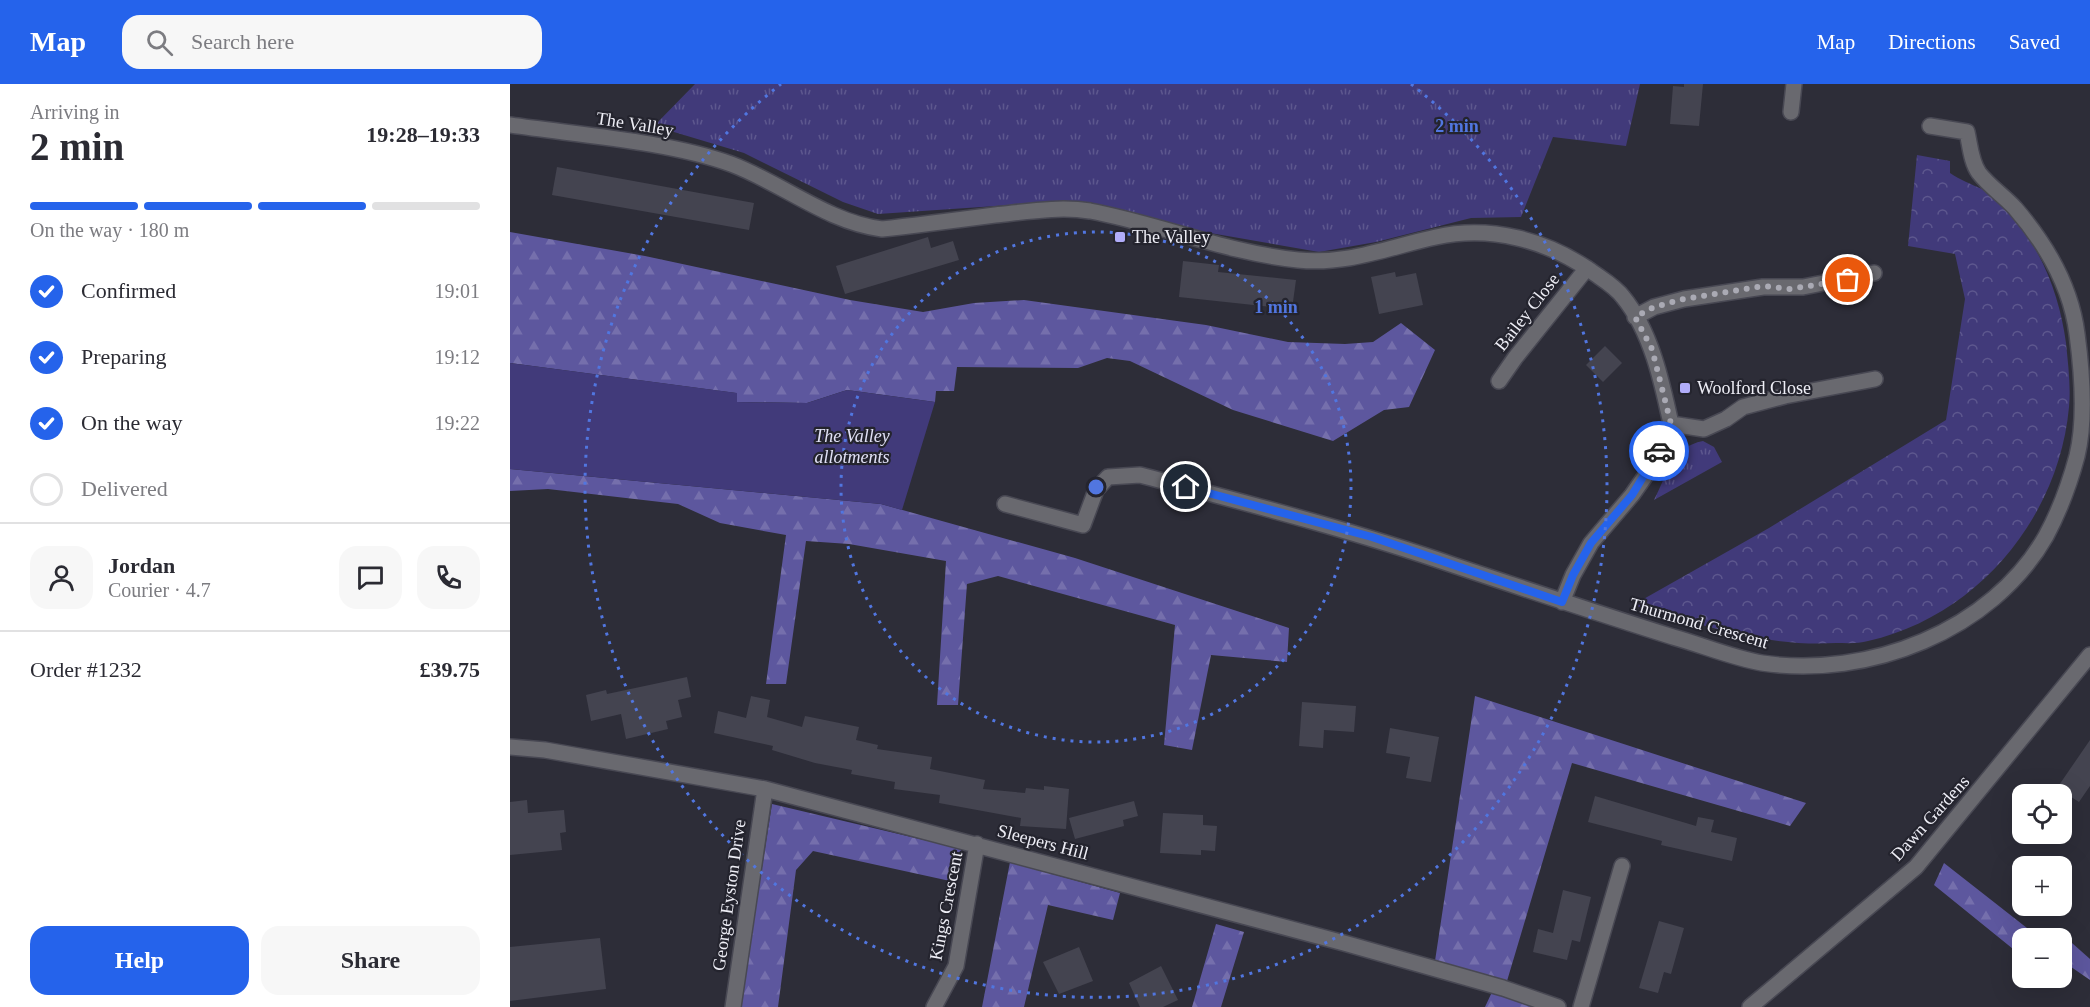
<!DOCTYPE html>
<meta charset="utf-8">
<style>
body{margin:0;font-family:"Times New Roman",serif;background:#f7f7f7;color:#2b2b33;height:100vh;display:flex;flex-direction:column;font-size:22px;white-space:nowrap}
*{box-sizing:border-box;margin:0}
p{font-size:20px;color:#7c7c81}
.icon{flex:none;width:33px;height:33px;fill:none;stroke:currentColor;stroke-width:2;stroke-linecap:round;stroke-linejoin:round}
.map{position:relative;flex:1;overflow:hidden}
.panel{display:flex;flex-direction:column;background:#fff;width:510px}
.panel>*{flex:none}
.tools{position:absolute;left:1502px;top:700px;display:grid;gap:12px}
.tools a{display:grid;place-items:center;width:60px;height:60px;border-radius:12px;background:#fff;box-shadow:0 6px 24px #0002;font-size:30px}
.pin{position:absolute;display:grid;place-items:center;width:51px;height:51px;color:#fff;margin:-26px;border:3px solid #fff;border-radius:50%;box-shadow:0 2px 6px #0007}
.courier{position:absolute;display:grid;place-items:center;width:60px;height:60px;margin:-30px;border:4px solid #2563eb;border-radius:50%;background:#fff;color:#222;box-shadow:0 2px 8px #0007}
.headline em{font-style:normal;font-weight:700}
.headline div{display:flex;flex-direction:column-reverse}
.headline{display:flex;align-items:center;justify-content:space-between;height:102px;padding:0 30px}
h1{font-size:39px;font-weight:700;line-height:45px}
.bar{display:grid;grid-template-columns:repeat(4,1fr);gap:9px 6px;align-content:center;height:72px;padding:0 30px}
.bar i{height:8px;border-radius:4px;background:#e1e1e2}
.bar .selected{background:#2563eb}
.bar p{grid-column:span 4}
.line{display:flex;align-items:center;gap:15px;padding:0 30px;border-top:2px solid #e1e1e2}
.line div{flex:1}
.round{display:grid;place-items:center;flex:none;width:63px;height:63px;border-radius:18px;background:#f7f7f7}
ol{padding:0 30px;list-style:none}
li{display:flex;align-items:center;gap:18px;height:66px}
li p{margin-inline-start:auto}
li .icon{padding:6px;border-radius:50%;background:#2563eb;color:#fff;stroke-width:4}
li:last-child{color:#7c7c81}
li i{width:33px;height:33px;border:3px solid #e1e1e2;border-radius:50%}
.button{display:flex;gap:12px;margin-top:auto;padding:12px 30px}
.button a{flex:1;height:69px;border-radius:18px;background:#2563eb;color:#fff;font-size:24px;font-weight:700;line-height:69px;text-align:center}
.button a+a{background:#f7f7f7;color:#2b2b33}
header{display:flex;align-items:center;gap:36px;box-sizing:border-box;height:84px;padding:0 30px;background:#2563eb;color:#fff}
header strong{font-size:28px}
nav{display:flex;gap:33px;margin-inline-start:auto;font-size:21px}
.search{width:420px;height:54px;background:#f7f7f7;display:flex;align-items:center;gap:15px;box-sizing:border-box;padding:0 21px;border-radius:18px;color:#7c7c81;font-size:22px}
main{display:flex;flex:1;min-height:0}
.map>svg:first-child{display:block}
</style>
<header>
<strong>Map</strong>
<div class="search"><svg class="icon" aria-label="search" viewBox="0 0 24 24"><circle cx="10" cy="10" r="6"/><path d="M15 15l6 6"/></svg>Search here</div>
<nav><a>Map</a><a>Directions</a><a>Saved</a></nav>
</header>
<main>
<section class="panel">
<div class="headline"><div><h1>2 min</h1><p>Arriving in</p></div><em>19:28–19:33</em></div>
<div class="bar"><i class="selected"></i><i class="selected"></i><i class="selected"></i><i></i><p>On the way · 180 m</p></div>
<ol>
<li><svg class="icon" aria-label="check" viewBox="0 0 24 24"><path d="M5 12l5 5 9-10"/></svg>Confirmed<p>19:01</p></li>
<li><svg class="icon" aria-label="check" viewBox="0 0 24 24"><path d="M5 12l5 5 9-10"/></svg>Preparing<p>19:12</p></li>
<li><svg class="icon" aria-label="check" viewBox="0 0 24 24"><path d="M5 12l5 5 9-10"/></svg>On the way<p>19:22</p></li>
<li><i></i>Delivered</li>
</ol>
<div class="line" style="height:108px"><a class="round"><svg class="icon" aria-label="person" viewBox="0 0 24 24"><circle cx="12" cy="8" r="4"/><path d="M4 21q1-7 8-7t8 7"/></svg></a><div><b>Jordan</b><p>Courier · 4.7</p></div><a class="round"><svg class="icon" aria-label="chat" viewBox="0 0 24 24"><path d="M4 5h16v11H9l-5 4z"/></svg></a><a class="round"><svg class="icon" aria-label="phone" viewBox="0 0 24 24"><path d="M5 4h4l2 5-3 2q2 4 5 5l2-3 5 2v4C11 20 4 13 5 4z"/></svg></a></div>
<div class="line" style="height:78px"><div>Order #1232</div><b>£39.75</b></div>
<div class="button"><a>Help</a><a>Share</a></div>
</section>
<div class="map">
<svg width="1580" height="923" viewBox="0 0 1580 923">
<defs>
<pattern id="grass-tufts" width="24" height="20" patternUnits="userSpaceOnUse" patternTransform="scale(1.5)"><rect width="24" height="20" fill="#413a7a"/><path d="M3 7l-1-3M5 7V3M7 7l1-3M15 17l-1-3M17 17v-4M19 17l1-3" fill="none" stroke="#5d578e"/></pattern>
<pattern id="forest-firs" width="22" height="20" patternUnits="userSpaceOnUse" patternTransform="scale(1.5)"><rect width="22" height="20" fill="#5d579e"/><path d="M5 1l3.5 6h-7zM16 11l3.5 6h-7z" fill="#756fac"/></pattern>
<pattern id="park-crowns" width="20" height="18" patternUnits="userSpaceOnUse" patternTransform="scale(1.5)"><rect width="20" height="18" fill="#413a7a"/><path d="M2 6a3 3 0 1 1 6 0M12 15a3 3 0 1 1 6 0" fill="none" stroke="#5d578e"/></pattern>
</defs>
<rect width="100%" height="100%" fill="#2d2d38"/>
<!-- grass -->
<path fill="url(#grass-tufts)" d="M 185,0 L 1130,0 L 1116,62 L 1043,53 L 1011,133 L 961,134 L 866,158 L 809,168 L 683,146 L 579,118 L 544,118 L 368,130 L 333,118 L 234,69 L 144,42 Z
M 1193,357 L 1204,363 L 1212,378 L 1144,416 C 1158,389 1162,363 1193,357 Z"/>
<!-- forest -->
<path fill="url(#forest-firs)" d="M 0,148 L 135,172 L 340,216 L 413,228 L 464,219 L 514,216 L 696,241 L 778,258 L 835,260 L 863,258 L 891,239 L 925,266 L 899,323 L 874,326 L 823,357 L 723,326 L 620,277 L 597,274 L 568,284 L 447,283 L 444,307 L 426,307 L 425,318 L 337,306 L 297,319 L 227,318 L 226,309 L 0,279 Z
M 0,385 L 371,420 L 565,474 L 779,544 L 777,578 L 701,571 L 682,666 L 654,661 L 665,541 L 488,492 L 457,500 L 448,621 L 427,621 L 436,477 L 339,460 L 296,457 L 276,600 L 256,600 L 276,451 L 210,439 L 168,420 L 38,405 L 0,407 Z
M 965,612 L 1296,719 L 1280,742 L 1062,679 L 997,897 L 925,877 Z
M 262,720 L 452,765 L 440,797 L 303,767 L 286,786 L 268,923 L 230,923 Z
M 500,778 L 610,809 L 603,836 L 538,821 L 514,923 L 472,923 Z
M 1434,779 L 1531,855 L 1512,855 L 1512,869 L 1508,869 L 1424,801 Z
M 706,840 L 734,848 L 711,923 L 682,923 Z
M 1551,859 L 1562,859 L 1580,875 L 1580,896 L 1551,876 Z
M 982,908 L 1030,923 L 975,923 Z"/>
<!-- park -->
<path fill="url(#park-crowns)" d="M 1407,71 L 1440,77 L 1440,89 C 1450,96 1461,100 1472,105 C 1482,110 1494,124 1502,133 C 1533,167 1550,214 1556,259 C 1558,280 1561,302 1559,323 C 1549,434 1467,532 1358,557 C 1348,560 1336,559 1326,559 C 1255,563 1191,541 1123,521 L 1259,444 L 1436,336 L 1455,215 L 1445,170 L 1398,162 Z"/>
<!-- garden -->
<path fill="#413a7a" d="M 0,279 L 227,309 L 227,318 L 297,319 L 337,306 L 425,318 L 392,426 L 371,420 L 0,385 Z"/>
<!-- building -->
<path fill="#444450" d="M 1174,0 L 1193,0 L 1189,42 L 1160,40 L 1163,2 L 1174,3 Z
M 47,83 L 244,119 L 239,146 L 42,111 Z
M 418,153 L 421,164 L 443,157 L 449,176 L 335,210 L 326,182 Z
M 673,177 L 709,181 L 708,188 L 786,196 L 782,225 L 669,213 Z
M 885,188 L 886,193 L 906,189 L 913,221 L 869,230 L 861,193 Z
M 1095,262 L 1112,279 L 1093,298 L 1076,281 Z
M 177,593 L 181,613 L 168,616 L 172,633 L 156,637 L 158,645 L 116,655 L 111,630 L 81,637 L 76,611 L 96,606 L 97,610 Z
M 241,612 L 260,616 L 257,633 L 292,643 L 295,632 L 349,643 L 346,656 L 368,661 L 367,665 L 422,673 L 420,685 L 475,696 L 473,705 L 515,709 L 516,704 L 534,706 L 534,702 L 559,705 L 556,745 L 510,742 L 511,734 L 429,719 L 430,711 L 384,705 L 385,698 L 341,690 L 342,686 L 305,679 L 262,666 L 263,662 L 204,649 L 208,627 L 236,634 Z
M 792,618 L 846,622 L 844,648 L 814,646 L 813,664 L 789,662 Z
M 880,644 L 929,653 L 921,698 L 896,694 L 900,673 L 876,669 Z
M 1580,656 L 1580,702 L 1569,718 L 1547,704 Z
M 1085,712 L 1186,742 L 1188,733 L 1204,736 L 1201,748 L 1227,754 L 1222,777 L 1151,761 L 1152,757 L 1078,738 Z
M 17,716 L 18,729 L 54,726 L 56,748 L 50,749 L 52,766 L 0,771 L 0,718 Z
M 624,717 L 628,732 L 613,736 L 614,742 L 565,755 L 559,734 Z
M 653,729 L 693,731 L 693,741 L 707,742 L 705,767 L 691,766 L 691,771 L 650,769 Z
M 1053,806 L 1081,813 L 1070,858 L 1062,856 L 1057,876 L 1023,868 L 1028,845 L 1043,849 Z
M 1149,837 L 1174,844 L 1161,890 L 1154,888 L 1148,909 L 1129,904 Z
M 90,854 L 96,905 L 0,917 L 0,863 Z
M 569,863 L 583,897 L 549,910 L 533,878 Z
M 651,882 L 668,916 L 653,923 L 630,923 L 619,899 Z"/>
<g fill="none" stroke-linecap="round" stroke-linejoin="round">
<!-- street casing -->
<g stroke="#484853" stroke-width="18">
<path id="street" d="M 1281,28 L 1284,0
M 0,41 C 68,51 157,57 221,80 C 272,99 317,138 372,145 C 409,141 447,136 485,131 C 515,128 549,122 580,127 C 650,140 717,169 788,176 C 838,181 879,163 926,153 C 981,141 1036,156 1081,187 C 1092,195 1105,202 1113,213 C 1141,247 1152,298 1161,340 L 1136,391 L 1122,411 L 1081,459 L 1063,491 L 1052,518
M 1125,233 L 1144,223 L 1174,215 L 1253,203 L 1293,203 L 1364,189
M 989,297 L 1005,274 L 1077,184
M 1161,340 L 1194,345 L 1216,335 L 1233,323 L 1275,312 L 1365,295
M 495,420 L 573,441 L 586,406 L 598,393 L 630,391 C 736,419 842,446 946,482 C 1018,506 1090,530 1163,553 C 1192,561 1223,574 1252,579 C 1358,595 1482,547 1536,452 C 1549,428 1560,398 1567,372 C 1576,335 1572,287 1567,250 C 1561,202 1536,160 1505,124 C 1494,112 1479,102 1469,89 C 1461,78 1460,61 1457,48 L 1420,42
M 0,663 L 35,666 L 255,705 L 834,859 L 993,904 L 1048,923
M 223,923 L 255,705
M 424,923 L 446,882 L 467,760
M 1071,923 L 1112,782
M 1240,923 L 1406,783 L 1580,571"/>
</g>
<!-- street -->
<use href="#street" stroke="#69696f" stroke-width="15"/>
</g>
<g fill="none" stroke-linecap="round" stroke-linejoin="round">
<!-- done -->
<path stroke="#aaaab4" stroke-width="6" stroke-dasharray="0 10.8" d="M 1149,367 L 1161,340 L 1142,265 L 1125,233 L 1144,223 L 1174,215 L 1253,202 L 1279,205 L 1338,196"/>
<!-- route -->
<path stroke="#2563eb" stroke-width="8" d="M 676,403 L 862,453 L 1052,518 L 1063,491 L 1081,459 L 1122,411 L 1149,367"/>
</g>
<!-- distance rings -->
<g fill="none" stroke="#5176e0" stroke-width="3" stroke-dasharray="3 6">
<circle cx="586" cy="403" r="255"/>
<path d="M901 0A511 511 0 1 1 271 0"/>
</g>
<!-- markers -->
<g fill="#b1adfa" stroke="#24242e" stroke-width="2">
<rect x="604" y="147" width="12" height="12" rx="3"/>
<rect x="1169" y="298" width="12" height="12" rx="3"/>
</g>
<g text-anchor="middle" stroke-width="4.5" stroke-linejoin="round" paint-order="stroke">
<!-- street labels -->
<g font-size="18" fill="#eeeef6" stroke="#24242e">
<text transform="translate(125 40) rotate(9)" y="6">The Valley</text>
<text transform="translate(1017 228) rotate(-52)" y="6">Bailey Close</text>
<text transform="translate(1189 539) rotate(16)" y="6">Thurmond Crescent</text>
<text transform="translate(1420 734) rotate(-48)" y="6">Dawn Gardens</text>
<text transform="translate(533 758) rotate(15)" y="6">Sleepers Hill</text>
<text transform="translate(219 811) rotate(-82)" y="6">George Eyston Drive</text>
<text transform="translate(436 822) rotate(-79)" y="6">Kings Crescent</text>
</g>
<!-- poi labels -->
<g font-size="18" fill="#eeeef6" stroke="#24242e" text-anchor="start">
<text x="622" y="159">The Valley</text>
<text x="1187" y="310">Woolford Close</text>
</g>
<!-- park labels -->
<g font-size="18" font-style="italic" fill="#e1e1f6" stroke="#24242e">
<text x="342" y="358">The Valley<tspan x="342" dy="21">allotments</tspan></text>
</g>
</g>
<circle cx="586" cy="403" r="9" fill="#5176e0" stroke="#24242e" stroke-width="3"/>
<g font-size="18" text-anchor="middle" font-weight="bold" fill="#5176e0" stroke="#24242e" stroke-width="4.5" stroke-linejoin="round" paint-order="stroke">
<text x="947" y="48">2 min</text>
<text x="766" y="229">1 min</text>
</g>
</svg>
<div class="tools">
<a><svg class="icon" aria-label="locate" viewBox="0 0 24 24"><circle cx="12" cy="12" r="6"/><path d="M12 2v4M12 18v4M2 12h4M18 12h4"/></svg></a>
<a>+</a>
<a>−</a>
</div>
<div class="pin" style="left:1338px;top:196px;background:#ea580c"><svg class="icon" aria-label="bag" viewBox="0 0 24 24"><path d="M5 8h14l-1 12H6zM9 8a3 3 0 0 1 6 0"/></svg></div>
<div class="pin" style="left:676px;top:403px;background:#1f2937"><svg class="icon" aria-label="home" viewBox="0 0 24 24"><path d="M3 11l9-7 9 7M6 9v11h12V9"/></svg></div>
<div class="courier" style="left:1149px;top:367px"><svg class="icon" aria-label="car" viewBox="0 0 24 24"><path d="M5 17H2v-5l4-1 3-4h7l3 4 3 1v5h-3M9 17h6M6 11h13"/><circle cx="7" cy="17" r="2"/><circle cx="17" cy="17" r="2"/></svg></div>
</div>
</main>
